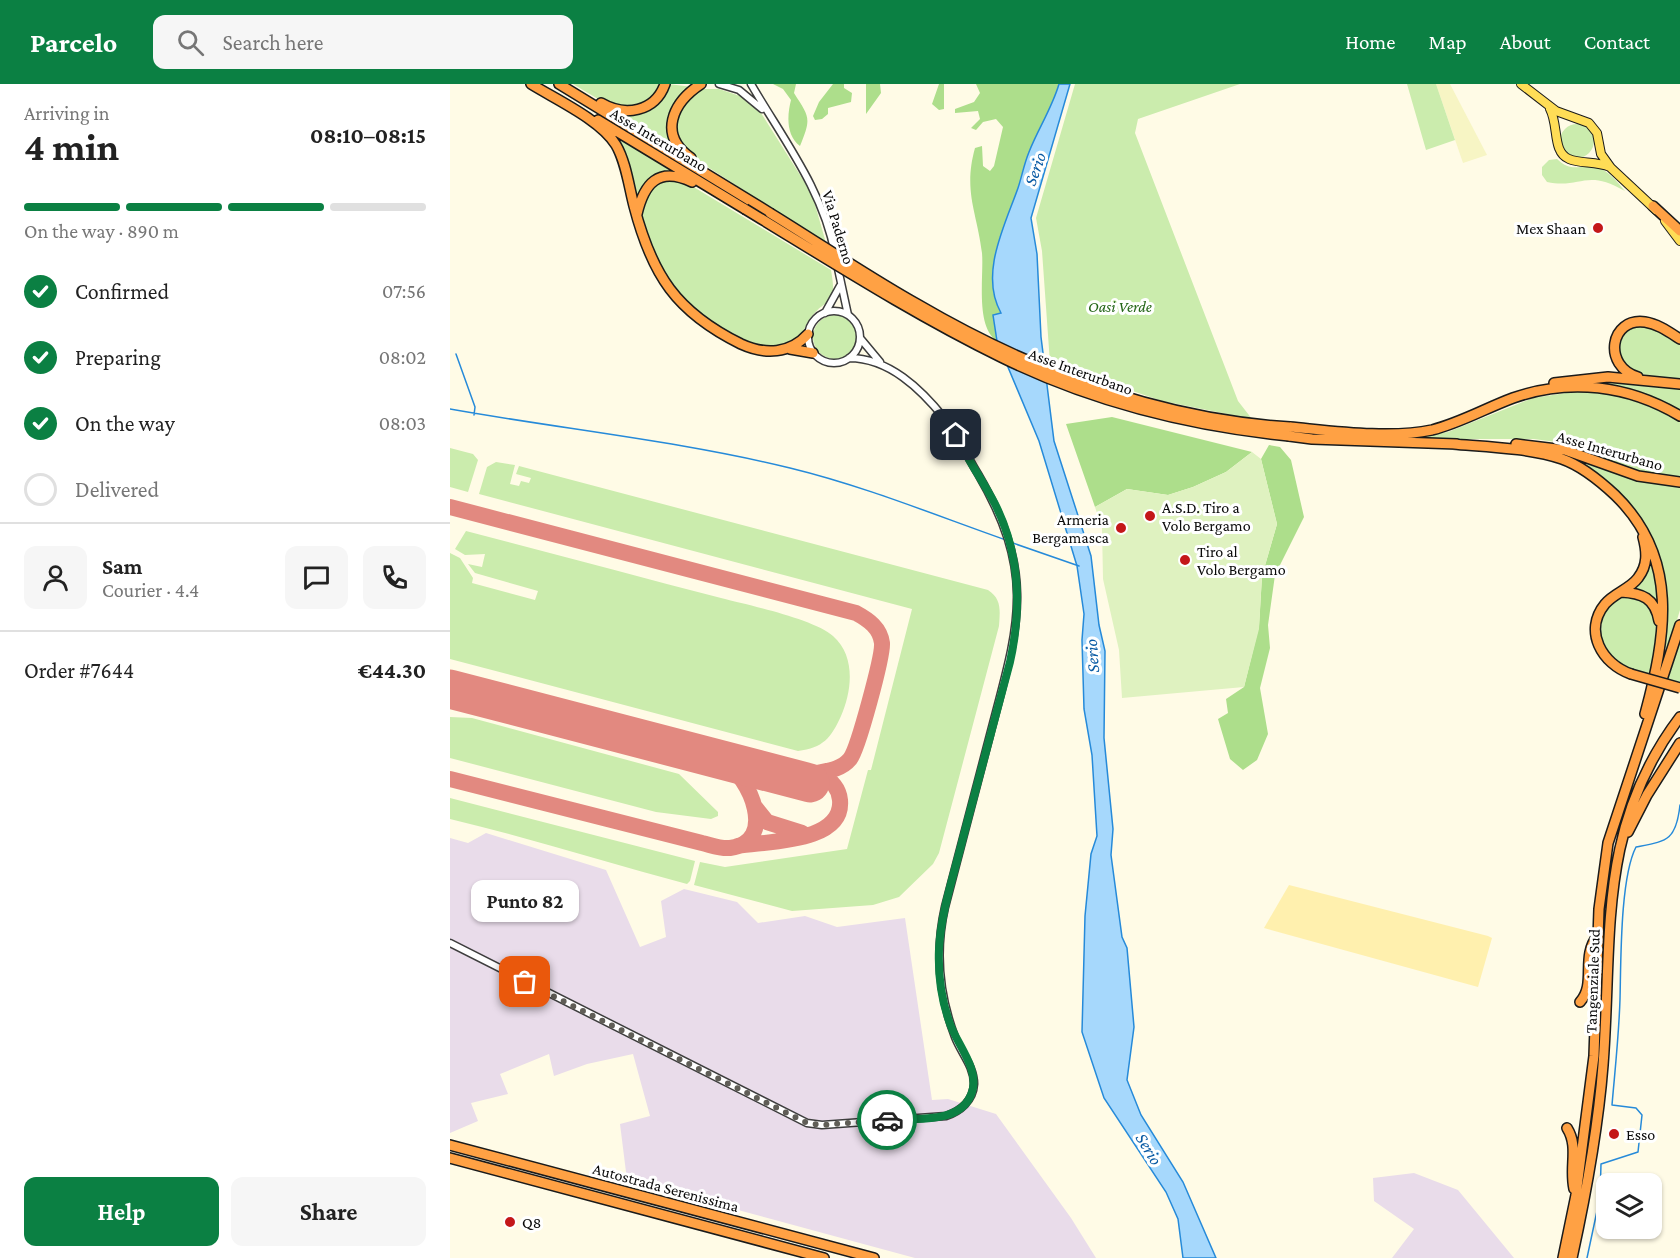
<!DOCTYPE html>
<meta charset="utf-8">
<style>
body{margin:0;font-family:"Crimson Pro",serif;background:#f6f6f6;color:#222;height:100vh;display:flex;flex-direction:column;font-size:22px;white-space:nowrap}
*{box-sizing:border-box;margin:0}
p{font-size:20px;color:#767676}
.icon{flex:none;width:33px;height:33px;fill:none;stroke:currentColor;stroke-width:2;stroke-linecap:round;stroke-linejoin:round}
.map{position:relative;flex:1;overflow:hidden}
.details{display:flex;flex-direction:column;background:#fff;width:450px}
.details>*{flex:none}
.fabs{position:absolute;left:1146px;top:1089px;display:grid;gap:12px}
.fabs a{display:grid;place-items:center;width:66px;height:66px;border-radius:12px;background:#fff;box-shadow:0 2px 4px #0004;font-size:30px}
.pin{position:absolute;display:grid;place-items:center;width:51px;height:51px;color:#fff;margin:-26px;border-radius:12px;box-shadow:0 3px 9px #0006}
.courier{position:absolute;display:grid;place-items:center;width:60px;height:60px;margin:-30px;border:4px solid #0b8043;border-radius:50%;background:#fff;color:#222;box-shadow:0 2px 8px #0007}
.bubble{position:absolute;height:42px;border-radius:12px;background:#fff;box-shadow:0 2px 4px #0004;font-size:20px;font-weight:700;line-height:42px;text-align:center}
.headline em{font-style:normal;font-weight:700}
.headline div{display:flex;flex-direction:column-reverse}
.headline{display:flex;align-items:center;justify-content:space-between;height:102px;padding:0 24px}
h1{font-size:39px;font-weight:700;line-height:45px}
.bar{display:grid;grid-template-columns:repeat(4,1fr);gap:9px 6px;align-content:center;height:72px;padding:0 24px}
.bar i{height:8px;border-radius:4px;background:#e0e0e0}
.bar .selected{background:#0b8043}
.bar p{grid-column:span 4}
.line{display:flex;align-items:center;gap:15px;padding:0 24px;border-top:2px solid #e0e0e0}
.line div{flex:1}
.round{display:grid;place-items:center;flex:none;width:63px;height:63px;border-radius:12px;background:#f6f6f6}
ol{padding:0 24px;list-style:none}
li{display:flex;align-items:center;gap:18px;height:66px}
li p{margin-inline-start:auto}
li .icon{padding:6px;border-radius:50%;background:#0b8043;color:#fff;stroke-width:4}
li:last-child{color:#767676}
li i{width:33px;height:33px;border:3px solid #e0e0e0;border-radius:50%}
.cta{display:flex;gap:12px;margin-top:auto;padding:12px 24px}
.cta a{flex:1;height:69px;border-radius:12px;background:#0b8043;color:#fff;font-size:24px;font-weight:700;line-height:69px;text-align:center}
.cta a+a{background:#f6f6f6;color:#222}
header{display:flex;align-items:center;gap:36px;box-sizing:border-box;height:84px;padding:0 30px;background:#0b8043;color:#fff}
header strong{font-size:28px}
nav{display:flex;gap:33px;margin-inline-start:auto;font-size:21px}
.search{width:420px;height:54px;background:#f6f6f6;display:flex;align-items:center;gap:15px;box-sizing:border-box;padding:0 21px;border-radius:12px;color:#767676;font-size:22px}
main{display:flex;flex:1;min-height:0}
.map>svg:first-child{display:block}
</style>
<header>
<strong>Parcelo</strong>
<div class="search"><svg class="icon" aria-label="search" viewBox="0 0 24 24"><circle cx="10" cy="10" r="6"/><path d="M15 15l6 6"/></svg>Search here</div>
<nav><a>Home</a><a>Map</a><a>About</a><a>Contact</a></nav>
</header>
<main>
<section class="details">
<div class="headline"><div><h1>4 min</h1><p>Arriving in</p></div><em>08:10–08:15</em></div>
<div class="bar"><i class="selected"></i><i class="selected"></i><i class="selected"></i><i></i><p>On the way · 890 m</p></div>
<ol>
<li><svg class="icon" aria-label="check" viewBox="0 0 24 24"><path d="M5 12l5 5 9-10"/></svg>Confirmed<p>07:56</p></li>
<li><svg class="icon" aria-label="check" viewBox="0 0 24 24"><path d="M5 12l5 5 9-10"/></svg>Preparing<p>08:02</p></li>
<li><svg class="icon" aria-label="check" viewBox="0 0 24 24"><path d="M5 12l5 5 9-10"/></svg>On the way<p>08:03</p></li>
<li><i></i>Delivered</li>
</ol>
<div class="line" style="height:108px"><a class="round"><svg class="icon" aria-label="person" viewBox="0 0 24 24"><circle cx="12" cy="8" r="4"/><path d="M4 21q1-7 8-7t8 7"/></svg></a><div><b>Sam</b><p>Courier · 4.4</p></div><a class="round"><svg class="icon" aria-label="chat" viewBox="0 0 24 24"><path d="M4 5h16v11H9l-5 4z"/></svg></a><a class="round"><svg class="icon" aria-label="phone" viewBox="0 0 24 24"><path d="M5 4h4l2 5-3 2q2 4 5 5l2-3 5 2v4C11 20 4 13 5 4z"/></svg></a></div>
<div class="line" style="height:78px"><div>Order #7644</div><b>€44.30</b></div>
<div class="cta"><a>Help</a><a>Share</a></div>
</section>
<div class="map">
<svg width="1230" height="1174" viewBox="0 0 1230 1174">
<rect width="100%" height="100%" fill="#fffbe6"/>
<!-- industrial -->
<path fill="#e9dcea" d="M 36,749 L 156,786 L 190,863 L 216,853 L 211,817 L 234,805 L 287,818 L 308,839 L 355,832 L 387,843 L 455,834 L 482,1016 L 498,1015 L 546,1030 L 621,1134 L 646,1174 L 465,1174 L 177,1096 L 170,1040 L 200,1032 L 183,970 L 137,980 L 104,992 L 99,970 L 50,990 L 58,1010 L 21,1019 L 28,1037 L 0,1049 L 0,754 L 18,759 Z
M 964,1089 L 1008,1106 L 1064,1174 L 942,1174 L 964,1145 L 924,1117 L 923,1094 Z"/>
<!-- farmland -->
<path fill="#f7f5c4" d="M 986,0 L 1000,0 L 1037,71 L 1013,79 Z"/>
<!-- green -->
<path fill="#cbecad" d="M 123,0 L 212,0 L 196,22 L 163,24 Z
M 218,0 L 243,3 L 223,26 L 227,66 L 224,67 L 167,34 L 202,26 L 215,11 Z
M 625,0 L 790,0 L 688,35 L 685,49 L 788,317 L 802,335 L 712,317 L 600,279 L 592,167 L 586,134 Z
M 957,0 L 986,0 L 1005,56 L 976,66 Z
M 254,5 L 269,5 L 293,13 L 311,29 L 362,110 L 376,159 L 236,69 C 222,41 222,19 254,5 Z
M1110 57a17 17 0 1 1 34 0a17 17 0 1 1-34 0Z
M 165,53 L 225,88 L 198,97 L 184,117 Z
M 1107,75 C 1124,91 1132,78 1149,84 C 1160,88 1168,99 1175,107 C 1136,84 1131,105 1097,98 L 1092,91 L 1092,83 L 1099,76 Z
M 217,95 L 237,99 L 381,186 C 388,226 377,210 360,235 C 353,247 350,255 337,261 C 321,269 303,260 289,254 C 275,247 261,240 250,230 C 227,211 167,130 201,103 C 205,100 212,98 217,95 Z
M363 253a22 22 0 1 1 44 0a22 22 0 1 1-44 0Z
M 1192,240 L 1230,257 L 1230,296 L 1191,290 L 1176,285 C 1165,259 1163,251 1192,240 Z
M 1144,296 L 1230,304 L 1230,329 C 1203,310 1174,304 1143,298 Z
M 1129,307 C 1167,309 1197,319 1230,337 L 1230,394 L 1174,384 L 1113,362 L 1113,359 L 1084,355 L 946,355 L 998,348 L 1083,314 Z
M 0,364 L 23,370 L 28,376 L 18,408 L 0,403 Z
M 1127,373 L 1188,396 L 1230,404 L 1230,526 L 1218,565 L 1213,564 C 1223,522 1216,460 1185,428 C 1167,409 1145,394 1125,377 Z
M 46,378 L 65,381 L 60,400 L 69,402 L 71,397 L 79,399 L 81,394 L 66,390 L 69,382 L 538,506 C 552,515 550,527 549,542 L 489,769 L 483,780 L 449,813 L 423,821 L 342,827 L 244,801 L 250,778 L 275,783 L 397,765 L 418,686 L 421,686 L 462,525 L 29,410 L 37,383 Z
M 16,447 C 101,469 186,492 271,514 C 298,521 364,535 383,552 C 406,572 402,607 391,632 C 381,654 373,664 348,667 L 0,575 L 0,469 L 10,474 L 23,494 L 22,499 L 85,516 L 88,507 L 25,489 L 18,480 L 32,483 L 35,470 L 15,471 L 5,465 Z
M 1203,471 L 1209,523 L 1181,505 L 1198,473 Z
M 1176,511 L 1197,516 L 1207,538 L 1202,583 L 1198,590 C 1185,587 1170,584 1160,573 C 1144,553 1150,518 1176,511 Z
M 1230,555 L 1230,598 L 1217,595 Z
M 0,633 L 22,634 L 229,690 L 268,728 L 268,732 L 261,735 L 206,728 L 0,674 Z
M 0,714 L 245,777 L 240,797 L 237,800 C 158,779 80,754 0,735 Z"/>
<!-- forest -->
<path fill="#adde8b" d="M 323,0 L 346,0 L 344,9 C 359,33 362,33 350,62 C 336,51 337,32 341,16 L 333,5 Z
M 383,0 L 394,0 L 394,4 L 402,9 L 401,18 L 378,24 L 378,30 L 372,35 L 365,36 L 363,32 L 369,18 Z
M 416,0 L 430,0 L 431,9 L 416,30 Z
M 489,0 L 494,0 L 494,25 L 489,26 L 482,20 Z
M 526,0 L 609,0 C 602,24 588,45 579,68 C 574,80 572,92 568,104 C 555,141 529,190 551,229 L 543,232 L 547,257 C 525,243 534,192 532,169 C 527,128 513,107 525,64 L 532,62 L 533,82 L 540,87 L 544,82 L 553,43 L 546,35 L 533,38 L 526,46 L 521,44 L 530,35 L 528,27 L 505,29 L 505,25 L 524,18 L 530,9 Z
M 662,333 L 802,368 L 776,388 L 743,403 L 718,411 L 677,405 L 645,423 L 616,340 Z
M 819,361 L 830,363 L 841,376 L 854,433 L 825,491 L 818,541 L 820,564 L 810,604 L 818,650 L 807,676 L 793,686 L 780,675 L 768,635 L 778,629 L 776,615 L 794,603 L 809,542 L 812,492 L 827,440 L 811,375 Z"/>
<!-- sand -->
<path fill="#fff0ae" d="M 839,801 L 1038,852 L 1042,854 L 1028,903 L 814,844 Z"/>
<!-- pitch -->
<path fill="#dff2c0" d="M 802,368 L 811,375 L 827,440 L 812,492 L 809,545 L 794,603 L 672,614 L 669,566 L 653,495 L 652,444 L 645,423 L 677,405 L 718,411 L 743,403 L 776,388 Z"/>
<!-- water -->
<path fill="#a6d8fc" stroke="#268ad9" stroke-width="1.5" d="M 609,0 L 620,0 L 581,134 L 587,170 L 591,253 L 604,357 L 641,472 L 649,541 L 655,567 L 654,654 L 663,745 L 661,771 L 672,853 L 677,864 L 684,943 L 677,996 L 691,1031 L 733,1098 L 766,1174 L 733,1174 L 728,1135 L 716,1108 L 654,1014 L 632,948 L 635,832 L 641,770 L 647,752 L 642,671 L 634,625 L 632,556 L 634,530 L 627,482 L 589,357 L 547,257 L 543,231 L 551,229 C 529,190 555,141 568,104 C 572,92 574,80 579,68 C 588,45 602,24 609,0 Z"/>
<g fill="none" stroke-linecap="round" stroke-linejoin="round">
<!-- stream -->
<path stroke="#268ad9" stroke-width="1.5" d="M 6,270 L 25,323 L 24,331
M 0,325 C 112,345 230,357 340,384 C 414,402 485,431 556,456
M 560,458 L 629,482
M 1137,1174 L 1150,1113 L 1151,1080 L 1188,1068 L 1192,1031 L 1186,1024 L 1162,1021 C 1165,986 1169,950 1170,915 C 1171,878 1170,794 1186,763 C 1217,757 1226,757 1230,721"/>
<!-- taxiway -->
<path stroke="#e28980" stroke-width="16" d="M 0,423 L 406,529 C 419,536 430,544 432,559 C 433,572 408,665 400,675 C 391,686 376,687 362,690
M 0,608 L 20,610
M 0,695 L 252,759 C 261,761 270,765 280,764 C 328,758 300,693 274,678
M 305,723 L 317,738 L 352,749
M 288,762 C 317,757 394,759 390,716 C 389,705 382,696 371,692 C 362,689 353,693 344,692 C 326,690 308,682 291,678"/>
<!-- runway -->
<path stroke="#e28980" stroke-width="39" d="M 0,605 L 360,699"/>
<!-- minor casing -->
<g stroke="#3d3d3d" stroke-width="9">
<path id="minor" d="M 269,0 L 289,6 L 312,25
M 301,0 C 333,55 373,106 385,170
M 387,180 L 398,231
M358 253a26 26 0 1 1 52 0a26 26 0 1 1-52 0Z
M 375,229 L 390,202
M 410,254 L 430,278
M 0,859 L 357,1039 L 372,1041 L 496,1032 C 510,1027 523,1017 524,1000 C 524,982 511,969 505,953 C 489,911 485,867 495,823 C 510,766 525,709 540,651 C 568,543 588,493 528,390 C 517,372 508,352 495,335 C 471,305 439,274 399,274"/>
</g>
<!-- major casing -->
<g stroke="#1b1b1b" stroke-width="10">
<path id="major" d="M 1071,0 L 1106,27 L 1139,39 L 1147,49 L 1151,70 L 1161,84 L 1206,126
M 1100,25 C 1109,42 1102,68 1119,75 C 1130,80 1146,77 1160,83
M 1215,137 L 1230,157"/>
</g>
<!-- highway casing -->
<g stroke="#1b1b1b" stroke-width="12">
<path id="highway" d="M 81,0 C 105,15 151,36 166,61 C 176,78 179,103 184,122 C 202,191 226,228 291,260 C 315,271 340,270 358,250
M 109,0 L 320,129
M 151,19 C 175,33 205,28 215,0
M 148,36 L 295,125
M 241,74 C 208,51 222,19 251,0
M 1203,122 L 1230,147
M 187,130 C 194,100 208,82 242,98
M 340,265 L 363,269
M 1188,293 C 1152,282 1160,233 1195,238 C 1208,240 1219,248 1230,255
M 1104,299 L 1158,293 L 1230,300
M 840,343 C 883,347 940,355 982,346 C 1010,339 1036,324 1063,314 C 1120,294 1178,301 1230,332
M 839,352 L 862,355 L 1007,360
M 1003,360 C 1039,363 1078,364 1112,375 C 1132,382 1150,397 1165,411 C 1230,474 1216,552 1195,630
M 1066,360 L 1115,366 L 1188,392 L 1230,398
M 1171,508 C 1192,509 1205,514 1209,537
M 1181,590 C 1152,580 1133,547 1155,520 C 1164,509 1180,505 1188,494 C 1198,481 1197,468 1193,453
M 1178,748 L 1197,711 L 1230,659
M 1130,918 C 1147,899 1130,873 1148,851
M 1117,1044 C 1129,1063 1119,1082 1124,1105
M 0,1061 L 424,1174
M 0,1074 L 374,1174
M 1113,1174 L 1126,1111 L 1144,972 L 1149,825 L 1158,759 L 1230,541
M 1122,1174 C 1136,1110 1148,1046 1153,981 C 1163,853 1146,744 1230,633"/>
</g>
<!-- minor -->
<use href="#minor" stroke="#fff" stroke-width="6"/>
<!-- major -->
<use href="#major" stroke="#ffdd56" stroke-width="8"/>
<!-- highway -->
<use href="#highway" stroke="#ffa144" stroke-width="9"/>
<!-- highway-bridge casing -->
<g stroke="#1b1b1b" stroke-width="12" stroke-linecap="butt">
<path id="highway-bridge" d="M 295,125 C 379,176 463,230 551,273 C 640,317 740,342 839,352
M 320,129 C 369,159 417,192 467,220 C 580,286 708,335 840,343
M 1181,590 L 1230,604"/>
</g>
<!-- highway-bridge -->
<use href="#highway-bridge" stroke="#ffa144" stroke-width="9"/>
</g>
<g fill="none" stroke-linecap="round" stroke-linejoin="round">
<!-- done -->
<path stroke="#605e57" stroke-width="6" stroke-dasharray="0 10.8" d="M 75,898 L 357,1039 L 372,1041 L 437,1036"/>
<!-- route -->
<path stroke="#0b8043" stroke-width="8" d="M 437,1036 C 464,1034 512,1041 522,1008 C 530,984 505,958 499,937 C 491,914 488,888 489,865 C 491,827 504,791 513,754 C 529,695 544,637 560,578 C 572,524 570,470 545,420 C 533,397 517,375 506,351"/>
</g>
<!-- markers -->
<g fill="#c41719" stroke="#fff" stroke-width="2">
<circle cx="1148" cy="144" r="6"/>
<circle cx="700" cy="432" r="6"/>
<circle cx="671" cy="444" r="6"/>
<circle cx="735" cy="476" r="6"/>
<circle cx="1164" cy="1050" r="6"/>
<circle cx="60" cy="1138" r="6"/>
</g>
<g text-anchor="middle" stroke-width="6" stroke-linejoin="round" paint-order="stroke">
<!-- street labels -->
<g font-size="16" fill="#0a0a0a" stroke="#fff">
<text transform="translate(209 55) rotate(31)" y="6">Asse Interurbano</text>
<text transform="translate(389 143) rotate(73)" y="6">Via Paderno</text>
<text transform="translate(631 287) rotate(20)" y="6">Asse Interurbano</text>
<text transform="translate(1160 366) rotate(16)" y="6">Asse Interurbano</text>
<text transform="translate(1142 897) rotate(-88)" y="6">Tangenziale Sud</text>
<text transform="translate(216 1103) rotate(15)" y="6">Autostrada Serenissima</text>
</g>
<!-- poi labels -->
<g font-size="16" fill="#0a0a0a" stroke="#fff" text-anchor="start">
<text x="1136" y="150" text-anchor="end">Mex Shaan</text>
<text x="712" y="429">A.S.D. Tiro a<tspan x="712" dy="18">Volo Bergamo</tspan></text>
<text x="659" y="441" text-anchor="end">Armeria<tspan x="659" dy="18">Bergamasca</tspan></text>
<text x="747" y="473">Tiro al<tspan x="747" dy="18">Volo Bergamo</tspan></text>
<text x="1176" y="1056">Esso</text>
<text x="72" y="1144">Q8</text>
</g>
<!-- park labels -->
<g font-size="16" font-style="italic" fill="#236516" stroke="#fff">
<text x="670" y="228">Oasi Verde</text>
</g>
<!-- water labels -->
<g font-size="18" font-style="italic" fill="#0a5ba4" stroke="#fff">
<text transform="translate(585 85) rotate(-70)" y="6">Serio</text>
<text transform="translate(642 572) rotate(-94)" y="6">Serio</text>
<text transform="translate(699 1065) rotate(59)" y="6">Serio</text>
</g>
</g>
</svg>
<div class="fabs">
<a><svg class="icon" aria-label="layers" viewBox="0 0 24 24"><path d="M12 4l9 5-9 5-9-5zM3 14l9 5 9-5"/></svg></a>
</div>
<div class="pin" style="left:75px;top:898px;background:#ea580c"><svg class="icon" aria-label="bag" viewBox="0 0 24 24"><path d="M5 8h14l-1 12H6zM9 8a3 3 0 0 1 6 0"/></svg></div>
<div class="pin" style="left:506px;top:351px;background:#1f2937"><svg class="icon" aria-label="home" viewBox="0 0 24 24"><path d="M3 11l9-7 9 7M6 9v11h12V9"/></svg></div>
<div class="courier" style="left:437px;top:1036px"><svg class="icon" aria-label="car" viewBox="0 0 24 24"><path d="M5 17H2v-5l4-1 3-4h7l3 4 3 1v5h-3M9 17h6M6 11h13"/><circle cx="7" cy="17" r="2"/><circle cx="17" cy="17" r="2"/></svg></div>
<div class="bubble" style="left:21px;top:796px;width:108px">Punto 82</div>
</div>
</main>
